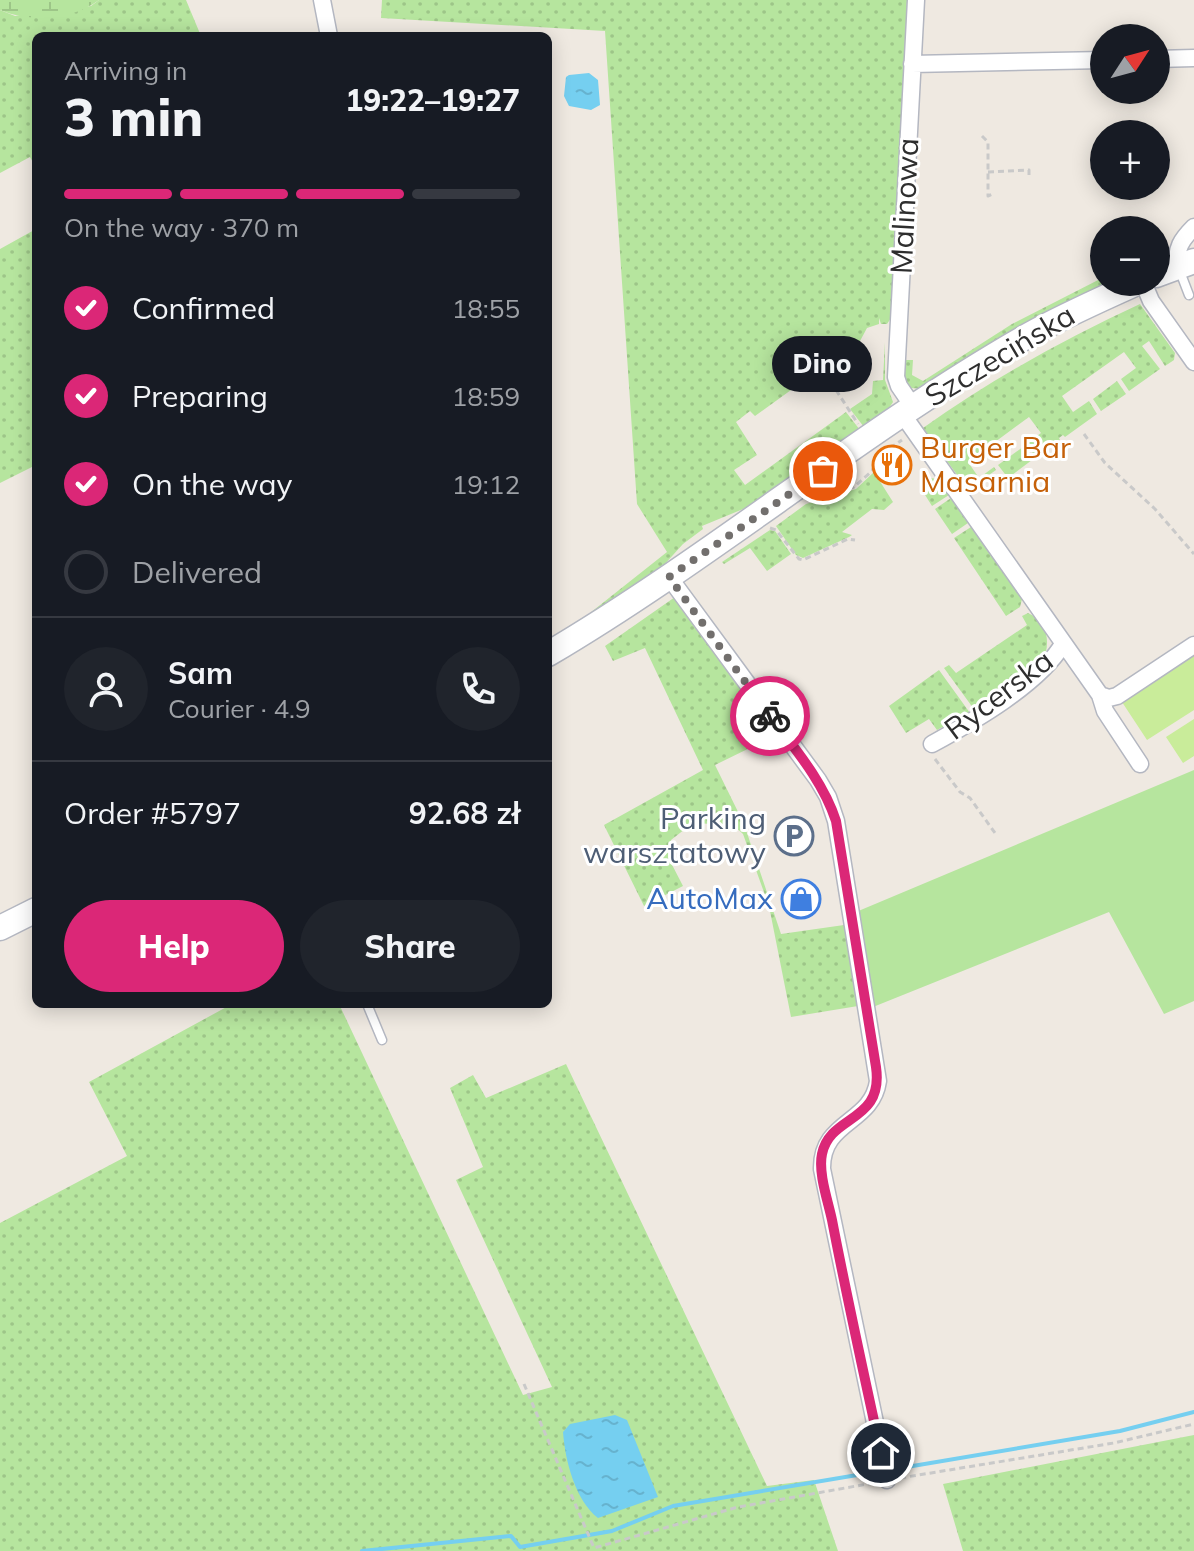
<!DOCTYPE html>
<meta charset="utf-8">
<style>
body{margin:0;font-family:Mulish,sans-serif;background:#20242c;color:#f1f3f6;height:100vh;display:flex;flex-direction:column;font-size:30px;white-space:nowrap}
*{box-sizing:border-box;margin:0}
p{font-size:26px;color:#9ea1a6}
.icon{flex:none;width:44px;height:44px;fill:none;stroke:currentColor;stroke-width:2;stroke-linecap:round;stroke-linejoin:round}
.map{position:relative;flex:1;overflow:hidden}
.side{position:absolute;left:32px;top:32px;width:520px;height:976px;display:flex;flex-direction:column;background:#171b24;border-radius:12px;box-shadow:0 4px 20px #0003}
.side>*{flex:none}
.needle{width:52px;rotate:54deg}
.buttons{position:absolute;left:1090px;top:24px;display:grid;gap:16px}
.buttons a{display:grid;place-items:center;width:80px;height:80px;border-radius:50%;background:#171b24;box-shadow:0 4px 20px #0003;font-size:40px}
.pin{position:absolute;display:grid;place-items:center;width:68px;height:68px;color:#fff;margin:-34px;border:4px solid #fff;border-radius:50%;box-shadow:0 2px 8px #0007}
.courier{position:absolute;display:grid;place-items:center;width:80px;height:80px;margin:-40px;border:6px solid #db2777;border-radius:50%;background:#fff;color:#222;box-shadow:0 2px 10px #0007}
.bubble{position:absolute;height:56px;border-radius:28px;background:#171b24;box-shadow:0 4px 20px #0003;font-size:26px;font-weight:800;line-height:56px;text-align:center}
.overview em{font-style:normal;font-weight:800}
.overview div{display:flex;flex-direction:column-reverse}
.overview{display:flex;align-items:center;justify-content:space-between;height:136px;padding:0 32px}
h1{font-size:52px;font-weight:800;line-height:60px}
.bar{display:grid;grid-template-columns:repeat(4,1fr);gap:12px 8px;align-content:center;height:96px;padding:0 32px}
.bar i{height:10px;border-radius:6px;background:#363941}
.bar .current{background:#db2777}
.bar p{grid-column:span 4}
.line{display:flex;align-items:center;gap:20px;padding:0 32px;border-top:2px solid #363941}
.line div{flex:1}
.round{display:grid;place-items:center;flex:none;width:84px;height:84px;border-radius:42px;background:#20242c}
ol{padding:0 32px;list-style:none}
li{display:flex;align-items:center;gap:24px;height:88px}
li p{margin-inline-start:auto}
li .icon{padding:8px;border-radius:50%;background:#db2777;color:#fff;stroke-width:4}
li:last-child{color:#9ea1a6}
li i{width:44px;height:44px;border:4px solid #363941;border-radius:50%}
.cta{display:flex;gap:16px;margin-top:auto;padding:16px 32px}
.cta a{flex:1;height:92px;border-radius:48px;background:#db2777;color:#fff;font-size:32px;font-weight:800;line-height:92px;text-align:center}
.cta a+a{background:#20242c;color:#f1f3f6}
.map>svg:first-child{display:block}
</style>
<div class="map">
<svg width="1194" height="1551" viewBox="0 0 1194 1551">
<defs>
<pattern id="grass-dots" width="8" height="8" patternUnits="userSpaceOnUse" patternTransform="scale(2)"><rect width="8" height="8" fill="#b6e59e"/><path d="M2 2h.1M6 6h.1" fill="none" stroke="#9dc588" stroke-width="1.8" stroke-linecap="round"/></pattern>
<pattern id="wetland-marsh" width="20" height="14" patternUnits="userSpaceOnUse" patternTransform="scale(2)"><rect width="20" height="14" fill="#b6e59e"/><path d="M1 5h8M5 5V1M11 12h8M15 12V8" fill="none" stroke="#9dc588"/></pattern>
<pattern id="water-ripples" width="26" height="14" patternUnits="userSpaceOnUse" patternTransform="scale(2)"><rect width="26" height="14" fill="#75cff0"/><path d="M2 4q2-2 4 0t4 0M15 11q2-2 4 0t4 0" fill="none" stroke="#66b2ce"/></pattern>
</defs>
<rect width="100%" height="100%" fill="#efe9e1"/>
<!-- grass -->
<path fill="url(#grass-dots)" d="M 99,0 L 186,0 L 201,36 L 36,36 L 36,168 L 30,157 L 0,173 L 0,10 L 15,16 L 91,6 Z
M 382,0 L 907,0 L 893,315 L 887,324 L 881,324 L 879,318 L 879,324 L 867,328 L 860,341 L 851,341 L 849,367 L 836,376 L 827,364 L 755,416 L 750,411 L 736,422 L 757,455 L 734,470 L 745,485 L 846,412 L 860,430 L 748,507 L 702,526 L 703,529 L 683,544 L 663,566 L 591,615 L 590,613 L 667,552 L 637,504 L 605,31 L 381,18 Z
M 36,229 L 36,465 L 0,483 L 0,249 Z
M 1104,277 L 1104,282 L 1120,282 L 924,389 L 911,388 L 905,382 L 904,360 L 913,360 L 912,375 L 923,381 L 1012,324 Z
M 1140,304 L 1175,353 L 1174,360 L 1165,366 L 1149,341 L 1142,346 L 1160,369 L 1129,391 L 1121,379 L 1136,368 L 1124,352 L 1062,396 L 1073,412 L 1089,401 L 1097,414 L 1065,437 L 1063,435 L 1059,438 L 1060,440 L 1036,457 L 1026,444 L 1041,433 L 1029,417 L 968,462 L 979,478 L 994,467 L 996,470 L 968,490 L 923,428 C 992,379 1064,339 1140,304 Z
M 885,342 L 885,380 L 893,402 L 887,411 L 864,427 L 850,409 L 872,394 L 873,381 L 883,380 Z
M 1117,381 L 1126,394 L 1101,411 L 1093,399 Z
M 1023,447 L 1032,460 L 1008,478 L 998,465 Z
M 874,472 L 893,502 L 884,510 L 872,509 L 842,532 L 852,535 L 849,537 L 803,558 L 796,555 L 776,526 L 806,504 L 856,489 Z
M 930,478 L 938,479 L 949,495 L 932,506 L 920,487 Z
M 951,498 L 968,523 L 952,534 L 935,509 Z
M 971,527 L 1022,599 L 1020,607 L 1006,616 L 954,538 Z
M 770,530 L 775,531 L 791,554 L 767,571 L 750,548 L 724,564 L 722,562 Z
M 675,597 L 761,715 L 769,735 L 764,741 L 715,765 L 744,824 L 781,934 L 844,925 L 858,1006 L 791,1017 L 769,906 L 743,834 C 728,818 713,827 694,822 L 671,840 L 668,857 L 683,886 L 644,906 L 604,825 L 703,770 L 645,648 L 613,661 L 605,646 Z
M 1028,613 C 1049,623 1051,644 1042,663 L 976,712 L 944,668 L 949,665 L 956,673 L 1027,625 L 1022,616 Z
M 939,670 L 970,713 L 937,730 L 929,719 L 906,733 L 889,706 Z
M 232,1004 L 339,1004 L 523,1395 L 552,1387 L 456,1180 L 483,1167 L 450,1088 L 473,1075 L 486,1098 L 566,1064 L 767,1486 L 814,1480 L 838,1551 L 0,1551 L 0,1223 L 127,1156 L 89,1082 Z
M 1194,1435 L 1194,1551 L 963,1551 L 943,1484 Z"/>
<!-- wetland -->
<path fill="url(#wetland-marsh)" d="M 0,0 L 99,0 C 72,20 31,23 0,10 Z"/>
<!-- garden -->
<path fill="#b6e59e" d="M 1194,770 L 1194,1001 L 1164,1014 L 1109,912 L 873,1007 L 856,912 Z"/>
<!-- pitch -->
<path fill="#c9ec9a" d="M 1194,654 L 1194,710 L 1147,740 L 1122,702 Z
M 1194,719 L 1194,756 L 1183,763 L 1166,737 Z"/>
<!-- water -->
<path fill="url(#water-ripples)" d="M 589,73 L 598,80 L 600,105 L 591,110 L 569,106 L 564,96 L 566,77 L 569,75 Z
M 615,1415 L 627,1420 L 658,1497 L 598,1518 C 575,1500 565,1460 563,1432 L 570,1424 Z"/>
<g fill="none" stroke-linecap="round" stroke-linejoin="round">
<!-- stream -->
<path stroke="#75cff0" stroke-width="4" d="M 889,1470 L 1120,1431 L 1194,1412
M 362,1551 L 511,1536 L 520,1547 L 612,1531 L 673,1506 L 881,1471"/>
<!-- lane casing -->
<g stroke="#b4b7c1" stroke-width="11">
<path id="lane" d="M 1179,269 L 1189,295
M 367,1004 L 382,1040"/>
</g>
<!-- street casing -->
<g stroke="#b4b7c1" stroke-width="19">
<path id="street" d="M 322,0 L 329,36
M 1156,59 L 1194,58
M 912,64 L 1104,60
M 1177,266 C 1176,248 1181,240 1194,227
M 1143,282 L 1151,301 L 1194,362
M 914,408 L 899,386 L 896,377 L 916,0
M 903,415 L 1100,695 L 1105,711 L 1140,764
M 669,577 L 818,780 L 828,797 L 836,821 L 878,1081 C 872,1124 821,1120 822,1169 L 887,1480
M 1100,695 L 1109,698 L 1117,696 L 1194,645
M 932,744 C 974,721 1039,684 1063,644"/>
</g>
<!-- secondary casing -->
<g stroke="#b4b7c1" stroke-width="27">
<path id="secondary" d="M 1156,275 L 1194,261
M 548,654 C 714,556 862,430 1029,335 C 1065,315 1102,299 1139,282
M 0,928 L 36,910"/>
</g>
<!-- path -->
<path stroke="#c9c9c9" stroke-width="3" stroke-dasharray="6 4" stroke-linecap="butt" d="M 982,136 L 988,142 L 988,196 L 993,194
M 988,172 L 1029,170 L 1029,176 L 1027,176
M 836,390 L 858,424
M 1084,434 L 1105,463 L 1155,509 L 1194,554
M 819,495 L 854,487 L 872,471 L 880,455 L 902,440
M 770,528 L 776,530 L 799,559 L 803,560 L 848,539 L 855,540
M 935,759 L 960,792 L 970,798 L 995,833
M 524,1384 L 594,1548 L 738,1507 L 873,1483
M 900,1478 L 1114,1443 L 1194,1424"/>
<!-- lane -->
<use href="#lane" stroke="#fff" stroke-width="8"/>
<!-- street -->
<use href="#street" stroke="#fff" stroke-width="16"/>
<!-- secondary -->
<use href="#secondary" stroke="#fff" stroke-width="24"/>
</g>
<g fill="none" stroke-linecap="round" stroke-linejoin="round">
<!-- done -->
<path stroke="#726f6d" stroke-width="8" stroke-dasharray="0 14.4" d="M 770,716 L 669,577 L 823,471"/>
<!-- route -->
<path stroke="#db2777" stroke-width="10" d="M 770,716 C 795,749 823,781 836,821 L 876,1067 C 884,1123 830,1114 822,1154 C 818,1173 828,1201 832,1220 C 847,1298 864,1375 881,1453"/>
</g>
<!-- icons -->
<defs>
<g id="restaurant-ring" transform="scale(2)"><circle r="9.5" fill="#fff" stroke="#e8710a" stroke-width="1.5"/><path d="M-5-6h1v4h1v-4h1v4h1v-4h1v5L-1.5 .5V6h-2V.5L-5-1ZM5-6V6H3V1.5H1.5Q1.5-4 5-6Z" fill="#e8710a"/></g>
<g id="parking-ring" transform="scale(2)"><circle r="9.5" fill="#fff" stroke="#5c6f8a" stroke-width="1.5"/><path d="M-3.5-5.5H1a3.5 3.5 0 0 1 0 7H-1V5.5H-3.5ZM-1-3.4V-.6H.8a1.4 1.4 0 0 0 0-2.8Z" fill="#5c6f8a"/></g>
<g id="shop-ring" transform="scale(2)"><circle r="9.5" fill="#fff" stroke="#3f7fe0" stroke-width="1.5"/><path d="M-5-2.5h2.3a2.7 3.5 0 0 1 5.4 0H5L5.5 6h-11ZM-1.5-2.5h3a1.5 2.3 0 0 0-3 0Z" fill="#3f7fe0"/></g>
</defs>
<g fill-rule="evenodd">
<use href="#restaurant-ring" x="892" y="465"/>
<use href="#parking-ring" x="794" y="836"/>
<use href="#shop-ring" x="801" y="899"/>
</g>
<g text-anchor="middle" stroke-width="6" stroke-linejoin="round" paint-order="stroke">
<!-- street labels -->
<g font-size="30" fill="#2e2e2e" stroke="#fff">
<text transform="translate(905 206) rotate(-87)" y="10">Malinowa</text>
<text transform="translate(1000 356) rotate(-31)" y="10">Szczecińska</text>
<text transform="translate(999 695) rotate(-37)" y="10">Rycerska</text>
</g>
<!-- food labels -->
<g font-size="30" fill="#c56008" stroke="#fff" text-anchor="start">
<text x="920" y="458">Burger Bar<tspan x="920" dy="34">Masarnia</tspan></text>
</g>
<!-- service labels -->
<g font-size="30" fill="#4e5e75" stroke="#fff" text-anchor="end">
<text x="766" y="829">Parking<tspan x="766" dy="34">warsztatowy</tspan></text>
</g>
<!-- shop labels -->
<g font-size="30" fill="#366cbe" stroke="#fff" text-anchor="end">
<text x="773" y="909">AutoMax</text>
</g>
</g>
</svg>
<div class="buttons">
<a><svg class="needle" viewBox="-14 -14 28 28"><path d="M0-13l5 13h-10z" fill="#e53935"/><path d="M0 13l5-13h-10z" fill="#9ea1a6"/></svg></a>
<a>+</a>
<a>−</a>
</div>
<div class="pin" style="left:823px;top:471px;background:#ea580c"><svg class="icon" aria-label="bag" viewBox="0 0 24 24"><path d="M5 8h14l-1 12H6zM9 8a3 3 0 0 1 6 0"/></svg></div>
<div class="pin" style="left:881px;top:1453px;background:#1f2937"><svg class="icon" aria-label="home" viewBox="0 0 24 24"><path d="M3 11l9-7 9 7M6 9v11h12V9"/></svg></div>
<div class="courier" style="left:770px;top:716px"><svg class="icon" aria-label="bike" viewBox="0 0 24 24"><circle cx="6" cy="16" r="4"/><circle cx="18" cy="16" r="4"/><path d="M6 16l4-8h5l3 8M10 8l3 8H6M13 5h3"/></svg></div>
<div class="bubble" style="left:772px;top:336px;width:100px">Dino</div>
<section class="side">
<div class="overview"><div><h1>3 min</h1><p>Arriving in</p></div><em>19:22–19:27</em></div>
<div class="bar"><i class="current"></i><i class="current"></i><i class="current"></i><i></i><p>On the way · 370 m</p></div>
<ol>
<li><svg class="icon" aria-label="check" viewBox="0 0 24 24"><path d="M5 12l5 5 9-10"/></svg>Confirmed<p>18:55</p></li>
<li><svg class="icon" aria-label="check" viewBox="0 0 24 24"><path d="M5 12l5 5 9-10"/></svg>Preparing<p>18:59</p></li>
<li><svg class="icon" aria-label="check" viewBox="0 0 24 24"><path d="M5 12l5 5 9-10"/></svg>On the way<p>19:12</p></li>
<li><i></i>Delivered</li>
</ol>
<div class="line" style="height:144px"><a class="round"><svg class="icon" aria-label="person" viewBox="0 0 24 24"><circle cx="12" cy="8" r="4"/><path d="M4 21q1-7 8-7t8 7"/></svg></a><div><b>Sam</b><p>Courier · 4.9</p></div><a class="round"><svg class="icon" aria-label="phone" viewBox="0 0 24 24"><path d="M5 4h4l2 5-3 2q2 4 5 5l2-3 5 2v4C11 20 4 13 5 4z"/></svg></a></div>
<div class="line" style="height:104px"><div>Order #5797</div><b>92.68 zł</b></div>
<div class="cta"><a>Help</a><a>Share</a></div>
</section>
</div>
